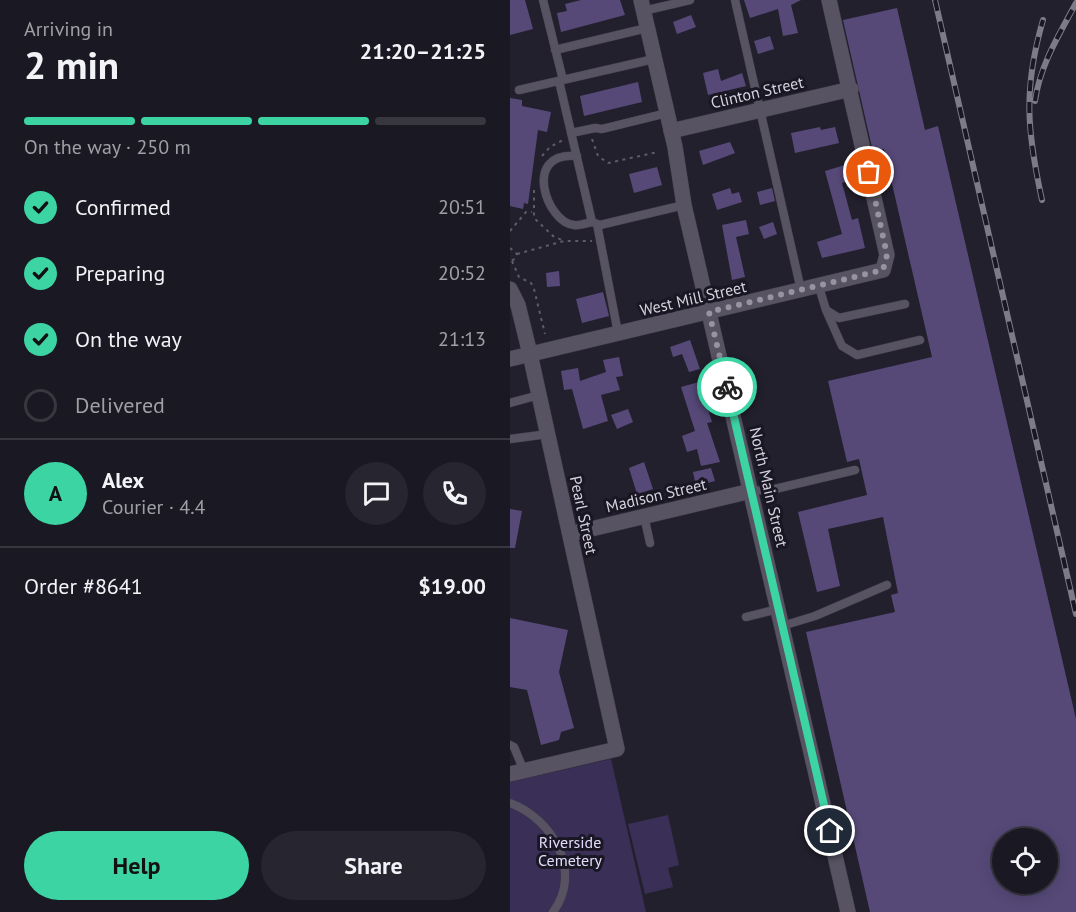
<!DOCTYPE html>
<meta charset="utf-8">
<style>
body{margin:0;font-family:"PT Sans",sans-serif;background:#27252f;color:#f1f3f6;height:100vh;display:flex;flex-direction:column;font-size:22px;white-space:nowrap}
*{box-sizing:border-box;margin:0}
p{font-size:20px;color:#9fa0a5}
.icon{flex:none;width:33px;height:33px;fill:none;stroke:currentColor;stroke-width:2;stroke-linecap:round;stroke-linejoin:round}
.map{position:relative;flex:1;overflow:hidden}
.details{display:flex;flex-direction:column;background:#1a1822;width:510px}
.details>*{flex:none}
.tools{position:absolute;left:482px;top:828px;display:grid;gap:12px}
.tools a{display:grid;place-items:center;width:66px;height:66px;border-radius:50%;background:#1a1822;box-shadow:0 3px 15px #0003,0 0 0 2px #383740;font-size:30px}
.pin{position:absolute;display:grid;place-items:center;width:51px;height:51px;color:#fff;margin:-26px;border:3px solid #fff;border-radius:50%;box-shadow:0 2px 6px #0007}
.courier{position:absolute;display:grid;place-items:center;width:60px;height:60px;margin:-30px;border:4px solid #3dd4a3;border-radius:50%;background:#fff;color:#222;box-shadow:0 2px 8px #0007}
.headline em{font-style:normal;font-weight:800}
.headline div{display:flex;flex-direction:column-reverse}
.headline{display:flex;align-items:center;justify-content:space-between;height:102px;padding:0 24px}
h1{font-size:39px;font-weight:800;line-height:45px}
.bar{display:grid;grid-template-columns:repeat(4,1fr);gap:9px 6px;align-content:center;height:72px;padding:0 24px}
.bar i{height:8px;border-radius:4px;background:#383740}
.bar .selected{background:#3dd4a3}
.bar p{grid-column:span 4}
.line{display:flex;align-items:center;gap:15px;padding:0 24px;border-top:2px solid #383740}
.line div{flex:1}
.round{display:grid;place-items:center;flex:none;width:63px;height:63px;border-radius:32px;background:#27252f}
ol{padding:0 24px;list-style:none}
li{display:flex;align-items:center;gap:18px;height:66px}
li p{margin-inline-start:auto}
li .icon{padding:6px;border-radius:50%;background:#3dd4a3;color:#111;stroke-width:4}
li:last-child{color:#9fa0a5}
li i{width:33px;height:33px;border:3px solid #383740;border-radius:50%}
.primary-button{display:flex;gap:12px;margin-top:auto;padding:12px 24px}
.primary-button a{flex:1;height:69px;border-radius:36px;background:#3dd4a3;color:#111;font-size:24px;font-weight:800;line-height:69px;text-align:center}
.primary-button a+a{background:#27252f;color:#f1f3f6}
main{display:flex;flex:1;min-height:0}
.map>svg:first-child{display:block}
</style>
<main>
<section class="details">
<div class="headline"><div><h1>2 min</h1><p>Arriving in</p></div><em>21:20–21:25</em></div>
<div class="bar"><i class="selected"></i><i class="selected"></i><i class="selected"></i><i></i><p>On the way · 250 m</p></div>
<ol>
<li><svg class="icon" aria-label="check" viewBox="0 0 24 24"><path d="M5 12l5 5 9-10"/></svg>Confirmed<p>20:51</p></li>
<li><svg class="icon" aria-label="check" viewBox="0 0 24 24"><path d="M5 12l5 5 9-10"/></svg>Preparing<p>20:52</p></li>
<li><svg class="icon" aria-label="check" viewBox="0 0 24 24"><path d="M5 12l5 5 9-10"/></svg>On the way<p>21:13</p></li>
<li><i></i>Delivered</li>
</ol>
<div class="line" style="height:108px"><b class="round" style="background:#3dd4a3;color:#111">A</b><div><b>Alex</b><p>Courier · 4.4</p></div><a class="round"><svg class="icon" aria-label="chat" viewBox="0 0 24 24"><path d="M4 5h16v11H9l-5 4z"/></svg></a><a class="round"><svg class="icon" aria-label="phone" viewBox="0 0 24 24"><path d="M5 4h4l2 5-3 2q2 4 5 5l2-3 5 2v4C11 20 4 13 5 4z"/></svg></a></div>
<div class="line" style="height:78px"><div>Order #8641</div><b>$19.00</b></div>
<div class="primary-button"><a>Help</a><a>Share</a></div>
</section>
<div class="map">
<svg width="566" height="912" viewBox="0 0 566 912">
<rect width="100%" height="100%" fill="#23202e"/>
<!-- green -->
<path fill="#3a2f56" d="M 101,759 L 136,912 L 0,912 L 0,782 Z
M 158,815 L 169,865 L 158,868 L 163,887 L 135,894 L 118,824 Z"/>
<!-- building -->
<path fill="#564978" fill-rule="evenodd" d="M 0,0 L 15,0 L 23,29 L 0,35 Z
M 71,0 L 110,0 L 115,15 L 51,32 L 47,13 L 57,11 L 55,4 Z
M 234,0 L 291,0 L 281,5 L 288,33 L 273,36 L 268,9 L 240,18 Z
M 387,8 L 415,130 L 428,126 L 566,719 L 566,912 L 360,912 L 296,632 L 385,612 L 381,595 L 388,593 L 373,517 L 318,529 L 330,586 L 307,592 L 288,512 L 357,495 L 349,459 L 337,462 L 318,381 L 422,357 L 374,149 L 363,152 L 333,20 ZM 492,838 L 537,838 L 537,884 L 492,884 Z
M 181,15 L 186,27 L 167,34 L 163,22 Z
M 260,36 L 264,49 L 248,54 L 244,41 Z
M 208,69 L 211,81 L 232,73 L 236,86 L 198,95 L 193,73 Z
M 128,82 L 132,102 L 74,116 L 70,96 Z
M 0,98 L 12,100 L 12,106 L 41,112 L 37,132 L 28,130 L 18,204 L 14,203 L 13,209 L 0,206 Z
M 310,127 L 311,130 L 325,127 L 329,143 L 285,153 L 281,133 Z
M 220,142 L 225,153 L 193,165 L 189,151 Z
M 335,165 L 340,181 L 332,183 L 342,220 L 348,218 L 355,248 L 312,258 L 307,242 L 332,234 L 315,171 Z
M 147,167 L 152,185 L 124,193 L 119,174 Z
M 220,188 L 222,194 L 229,192 L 232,202 L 207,210 L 202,194 Z
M 262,188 L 265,201 L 250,205 L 247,192 Z
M 236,220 L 239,234 L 226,237 L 235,277 L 222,280 L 212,225 Z
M 263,222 L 267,234 L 254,239 L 249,227 Z
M 49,271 L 50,286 L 37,287 L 36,273 Z
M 93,292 L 99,316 L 72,323 L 66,299 Z
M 180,340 L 190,369 L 179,372 L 172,354 L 163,357 L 160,347 Z
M 109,357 L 113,376 L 106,377 L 110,390 L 91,395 L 98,421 L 73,429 L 62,389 L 54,390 L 51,371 L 68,368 L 70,381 L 96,372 L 93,360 Z
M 189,382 L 202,422 L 197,423 L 210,462 L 191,466 L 187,449 L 177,452 L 172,436 L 185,431 L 171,387 Z
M 118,409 L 123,422 L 107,429 L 101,415 Z
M 134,462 L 143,489 L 127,494 L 119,468 Z
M 201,468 L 205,481 L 186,486 L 183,472 Z
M 0,509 L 12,511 L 5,548 L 0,548 Z
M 0,618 L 58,630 L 49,672 L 64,728 L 51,732 L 49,740 L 31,745 L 17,690 L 0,687 Z"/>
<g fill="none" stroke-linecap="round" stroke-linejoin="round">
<!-- lane casing -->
<g stroke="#413e4a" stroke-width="9">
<path id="lane" d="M 33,0 L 53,80
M 225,0 L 291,290
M 133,11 L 180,0
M 45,50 L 137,28
M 49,81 L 82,222 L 90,225 L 174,205
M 9,90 L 144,59
M 61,133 L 85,128 L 92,129 L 157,113
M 67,156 C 11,151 37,223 64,225 C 69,226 77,223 82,222
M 87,224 L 108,333
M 309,287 L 316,310 L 329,318 L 395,304
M 316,310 L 332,346 L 347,355 L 410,340
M 0,403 L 29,395
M 0,439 L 38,434
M 241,491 L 265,489 L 345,470
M 134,516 L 140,543
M 236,617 L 268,609
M 272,626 L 305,616 L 377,585
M 0,745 L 4,747 L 14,771
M 0,803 C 43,819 73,872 43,912"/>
</g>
<!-- street casing -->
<g stroke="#413e4a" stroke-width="16">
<path id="street" d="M 161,131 L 341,89
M 0,289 L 8,305 L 20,354 L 107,749 L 0,774
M 0,359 L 373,270 L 377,255 L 319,0
M 60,534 L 241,491"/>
</g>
<!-- secondary casing -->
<g stroke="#413e4a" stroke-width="16">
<path id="secondary" d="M 131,0 L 165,147 L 174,205 L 338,912"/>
</g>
<!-- path -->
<path stroke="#5e5c68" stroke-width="2" stroke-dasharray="3 4.5" stroke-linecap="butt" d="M 82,139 L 88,156 L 98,163 L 148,152
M 32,156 L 40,147 L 53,140
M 24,190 L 24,218 L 43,236 L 54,241
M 0,231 L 16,212 L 22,212
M 0,248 L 7,254 L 5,259 L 0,261
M 7,254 L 54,241 L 82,241
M 2,261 L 9,277 L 21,283 L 24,289 L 35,334"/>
<!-- lane -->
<use href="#lane" stroke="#575363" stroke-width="8"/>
<!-- street -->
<use href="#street" stroke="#575363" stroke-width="15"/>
<!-- secondary -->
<use href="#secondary" stroke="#575363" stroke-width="15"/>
<!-- rail casing -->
<g stroke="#7d7b87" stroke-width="6">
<path id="rail" d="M 425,0 L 566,614
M 525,101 C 530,65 549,35 566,3
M 532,200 C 517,131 513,89 533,20"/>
</g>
<!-- rail -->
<use href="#rail" stroke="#1a1724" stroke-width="4" stroke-dasharray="11" stroke-linecap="butt"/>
</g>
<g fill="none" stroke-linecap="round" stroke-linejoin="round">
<!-- done -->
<path stroke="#9794a0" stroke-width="6" stroke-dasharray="0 10.8" d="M 217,387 L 199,312 L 373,270 L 377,255 L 359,172"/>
<!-- route -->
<path stroke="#3dd4a3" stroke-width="8" d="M 217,387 L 320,831"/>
</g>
<g text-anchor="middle" stroke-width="6" stroke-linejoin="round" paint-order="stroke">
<!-- street labels -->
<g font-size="16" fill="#d5d3dd" stroke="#1a1724">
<text transform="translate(247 92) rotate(-13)" y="6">Clinton Street</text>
<text transform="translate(183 298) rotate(-13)" y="6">West Mill Street</text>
<text transform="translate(259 487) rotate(77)" y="6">North Main Street</text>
<text transform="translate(146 495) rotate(-13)" y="6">Madison Street</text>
<text transform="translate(74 515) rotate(78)" y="6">Pearl Street</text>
</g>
<!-- park labels -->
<g font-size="16" fill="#e2dbfa" stroke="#1a1724">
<text x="60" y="848">Riverside<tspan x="60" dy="18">Cemetery</tspan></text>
</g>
</g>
</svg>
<div class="tools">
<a><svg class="icon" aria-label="locate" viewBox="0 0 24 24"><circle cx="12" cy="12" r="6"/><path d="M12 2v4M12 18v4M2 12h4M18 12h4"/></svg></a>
</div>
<div class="pin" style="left:359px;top:172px;background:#ea580c"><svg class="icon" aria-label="bag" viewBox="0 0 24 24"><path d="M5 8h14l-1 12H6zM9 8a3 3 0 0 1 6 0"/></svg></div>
<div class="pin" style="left:320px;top:831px;background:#1f2937"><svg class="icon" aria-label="home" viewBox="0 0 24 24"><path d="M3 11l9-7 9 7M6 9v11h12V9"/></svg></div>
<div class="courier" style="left:217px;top:387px"><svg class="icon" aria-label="bike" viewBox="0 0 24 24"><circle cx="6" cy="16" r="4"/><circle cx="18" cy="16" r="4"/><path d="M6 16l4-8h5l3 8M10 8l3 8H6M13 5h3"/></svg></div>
</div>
</main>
